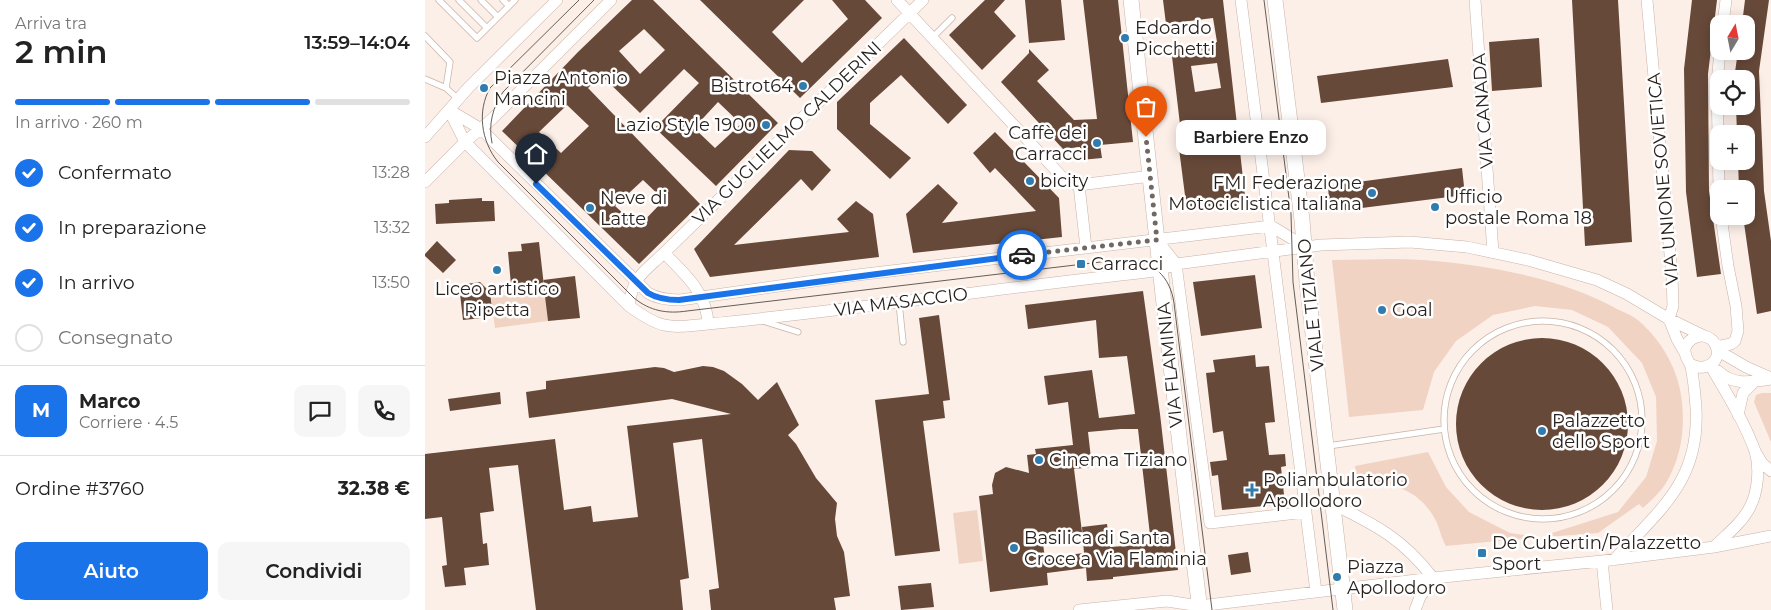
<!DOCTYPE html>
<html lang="it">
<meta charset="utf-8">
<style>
body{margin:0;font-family:Montserrat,sans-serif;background:#f6f6f6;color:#222;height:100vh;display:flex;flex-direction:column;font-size:19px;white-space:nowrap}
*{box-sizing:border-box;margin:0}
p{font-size:16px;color:#767676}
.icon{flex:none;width:28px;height:28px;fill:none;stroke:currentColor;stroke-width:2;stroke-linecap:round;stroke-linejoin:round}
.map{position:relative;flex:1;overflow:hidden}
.panel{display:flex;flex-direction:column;background:#fff;width:425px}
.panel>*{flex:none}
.needle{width:32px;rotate:10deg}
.fabs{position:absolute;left:1285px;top:15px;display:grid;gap:10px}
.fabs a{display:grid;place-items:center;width:45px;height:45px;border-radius:10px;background:#fff;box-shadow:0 2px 12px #0003;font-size:25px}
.pin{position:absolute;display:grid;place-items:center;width:42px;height:42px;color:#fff;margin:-51px -21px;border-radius:50% 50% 50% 0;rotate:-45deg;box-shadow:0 0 5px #0007}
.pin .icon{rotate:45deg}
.courier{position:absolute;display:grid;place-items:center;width:50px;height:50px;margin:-25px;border:4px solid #1a73e8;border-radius:50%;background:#fff;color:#222;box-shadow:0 1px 6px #0007}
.bubble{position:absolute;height:35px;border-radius:10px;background:#fff;box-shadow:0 2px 12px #0003;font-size:16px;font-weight:600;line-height:35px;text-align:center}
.overview em{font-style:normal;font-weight:600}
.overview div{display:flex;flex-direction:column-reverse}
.overview{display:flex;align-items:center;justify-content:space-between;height:85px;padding:0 15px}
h1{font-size:32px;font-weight:600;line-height:38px}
.bar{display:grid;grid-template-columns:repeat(4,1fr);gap:8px 5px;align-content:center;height:60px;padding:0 15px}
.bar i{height:6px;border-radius:4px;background:#e0e0e0}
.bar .selected{background:#1a73e8}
.bar p{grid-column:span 4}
.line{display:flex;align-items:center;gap:12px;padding:0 15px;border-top:1px solid #e0e0e0}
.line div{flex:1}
.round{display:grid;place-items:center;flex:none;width:52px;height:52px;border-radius:10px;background:#f6f6f6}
ol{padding:0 15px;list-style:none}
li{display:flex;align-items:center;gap:15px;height:55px}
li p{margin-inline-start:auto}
li .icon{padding:5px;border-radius:50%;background:#1a73e8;color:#fff;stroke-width:4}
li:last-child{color:#767676}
li i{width:28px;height:28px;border:2px solid #e0e0e0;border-radius:50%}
.button{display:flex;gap:10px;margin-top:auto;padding:10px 15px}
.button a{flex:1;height:58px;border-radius:10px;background:#1a73e8;color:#fff;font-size:20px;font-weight:600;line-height:58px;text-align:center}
.button a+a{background:#f6f6f6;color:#222}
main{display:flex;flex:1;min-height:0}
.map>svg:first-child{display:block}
</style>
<main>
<section class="panel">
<div class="overview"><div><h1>2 min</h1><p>Arriva tra</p></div><em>13:59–14:04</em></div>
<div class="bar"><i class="selected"></i><i class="selected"></i><i class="selected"></i><i></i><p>In arrivo · 260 m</p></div>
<ol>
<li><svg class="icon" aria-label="check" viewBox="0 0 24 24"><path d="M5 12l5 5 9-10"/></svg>Confermato<p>13:28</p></li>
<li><svg class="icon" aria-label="check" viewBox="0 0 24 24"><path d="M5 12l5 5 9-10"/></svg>In preparazione<p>13:32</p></li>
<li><svg class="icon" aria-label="check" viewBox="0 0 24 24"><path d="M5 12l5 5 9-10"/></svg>In arrivo<p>13:50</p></li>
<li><i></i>Consegnato</li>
</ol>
<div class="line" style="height:90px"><b class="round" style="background:#1a73e8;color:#fff">M</b><div><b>Marco</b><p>Corriere · 4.5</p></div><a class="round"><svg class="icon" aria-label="chat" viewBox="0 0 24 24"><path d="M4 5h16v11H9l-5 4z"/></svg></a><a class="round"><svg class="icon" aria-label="phone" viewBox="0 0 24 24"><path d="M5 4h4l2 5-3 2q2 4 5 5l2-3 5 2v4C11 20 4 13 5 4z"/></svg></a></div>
<div class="line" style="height:65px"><div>Ordine #3760</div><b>32.38 €</b></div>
<div class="button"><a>Aiuto</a><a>Condividi</a></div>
</section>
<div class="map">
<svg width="1346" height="610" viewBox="0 0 1346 610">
<rect width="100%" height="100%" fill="#fcefe8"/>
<!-- green -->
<path fill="#f1d3c4" d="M 907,260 C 937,260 968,258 998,260 C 1062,265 1138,278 1194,310 C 1201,313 1208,316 1214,321 C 1238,342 1254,371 1257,402 C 1260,430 1256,458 1241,483 C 1236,492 1226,500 1218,508 L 1214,504 L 1173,533 L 1121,537 L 1127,533 L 1193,512 L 1221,477 L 1232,441 L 1231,397 L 1217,363 L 1183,327 L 1147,310 L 1110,306 L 1068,315 L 1031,341 L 1009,372 L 998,410 L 924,417 Z
M 120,291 L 123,321 L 70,328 L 66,297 Z
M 1337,393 L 1346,393 L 1346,442 L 1329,402 L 1331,395 Z
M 1003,452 L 1021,487 L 1044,512 L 1085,533 L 1113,537 L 1021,546 C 1016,538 1015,529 1011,521 C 996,491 968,481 936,484 L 932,483 L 930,466 Z
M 552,510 L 558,561 L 534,564 L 528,513 Z"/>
<!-- building -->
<path fill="#674939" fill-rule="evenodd" d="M 207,0 L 228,0 L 353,123 L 291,186 L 230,128 L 274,83 L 259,69 L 215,113 L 176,75 L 163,88 L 275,204 L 214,264 L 77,131 L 153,52 ZM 219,29 L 240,50 L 215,74 L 194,51 ZM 293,102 L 316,124 L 290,148 L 269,128 ZM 142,105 L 164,126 L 136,153 L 114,132 ZM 218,180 L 239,200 L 213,227 L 190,206 Z
M 275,0 L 379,0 L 347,32 L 377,63 L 423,19 L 407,0 L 440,0 L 457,18 L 375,98 Z
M 560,0 L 580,0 L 569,12 L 591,36 L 557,70 L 524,35 Z
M 600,0 L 636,0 L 640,40 L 604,43 Z
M 658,0 L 693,0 L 708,142 L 675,145 L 677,158 L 656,160 L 655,147 L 638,149 L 576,82 L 604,53 L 604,49 L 624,70 L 612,81 L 649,120 L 672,119 Z
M 738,0 L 798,0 L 821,205 L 762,211 L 752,133 L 756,133 L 746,48 L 792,42 L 788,18 L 741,24 ZM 792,63 L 796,88 L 770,92 L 766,66 Z
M 1147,0 L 1193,0 L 1207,242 L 1160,246 Z
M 1267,0 L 1292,0 L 1283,74 L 1284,191 L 1296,274 L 1272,277 L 1261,192 L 1259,69 Z
M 1320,0 L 1344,0 L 1334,71 L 1339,191 L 1346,241 L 1346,311 L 1332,314 L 1318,216 L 1321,216 L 1321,189 L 1314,189 L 1313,161 L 1321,161 L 1321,134 L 1312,134 L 1311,106 L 1321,106 L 1321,79 L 1310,79 L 1310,72 L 1313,51 L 1321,51 L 1321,24 L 1317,24 Z
M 479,38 L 542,105 L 523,124 L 476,75 L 445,103 L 445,124 L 486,158 L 465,179 L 412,129 L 412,102 Z
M 1114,38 L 1117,87 L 1067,91 L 1064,42 Z
M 1023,59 L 1028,87 L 896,103 L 892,76 Z
M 570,132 L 634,198 L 637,237 L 488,253 L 481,214 L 513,184 L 533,203 L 517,223 L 611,211 L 570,168 L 565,173 L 548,153 Z
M 364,150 L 387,151 L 406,170 L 387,191 L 376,179 L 309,245 L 424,232 L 412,219 L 431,201 L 448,214 L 454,257 L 285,277 L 269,249 Z
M 1037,168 L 1040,195 L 905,212 L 903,186 Z
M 57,198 L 57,201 L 69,201 L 70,221 L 11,224 L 10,204 L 24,203 L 24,200 Z
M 12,241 L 31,260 L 18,273 L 0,256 L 0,254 Z
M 114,242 L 119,286 L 95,289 L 95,284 L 86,285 L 83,252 L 97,251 L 96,244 Z
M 830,275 L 837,328 L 776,336 L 768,282 Z
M 150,276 L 155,318 L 123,321 L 118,280 Z
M 55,282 L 65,292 L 68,317 L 38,320 L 34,285 Z
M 718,291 L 735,414 L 753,570 L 688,577 L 688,579 L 662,581 L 661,568 L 622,573 L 623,585 L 565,592 L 554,496 L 568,494 L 567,485 L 570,473 L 581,467 L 604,473 L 602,455 L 611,454 L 610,449 L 648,445 L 643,402 L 623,405 L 619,376 L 667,370 L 674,418 L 710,414 L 702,356 L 674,358 L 671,320 L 603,329 L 600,305 ZM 696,429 L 713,429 L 726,544 L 685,547 L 682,524 L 657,527 L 659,553 L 620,558 L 617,537 L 657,532 L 649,469 L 667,467 L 663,432 Z
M 514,315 L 525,400 L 518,401 L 520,418 L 498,421 L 515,551 L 470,556 L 450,400 L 504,394 L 494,318 Z
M1031 424a86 86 0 1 1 172 0a86 86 0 1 1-172 0Z
M 830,355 L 831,367 L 844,366 L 850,422 L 840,423 L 844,455 L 860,454 L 861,466 L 856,467 L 860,504 L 797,510 L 793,475 L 787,476 L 785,462 L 802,460 L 798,431 L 788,433 L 781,373 L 790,372 L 788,360 Z
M 278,366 L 288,367 L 299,371 L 317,384 L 333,400 L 352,382 L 374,425 L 363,435 L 371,444 L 391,478 L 412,503 L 410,519 L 412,536 L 419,552 L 425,596 L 409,598 L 411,610 L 286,610 L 284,590 L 294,588 L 277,439 L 248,443 L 264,578 L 255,580 L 258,610 L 111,610 L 93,465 L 64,468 L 69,511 L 55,513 L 58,544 L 62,543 L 64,565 L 39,568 L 41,585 L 20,587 L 17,566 L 22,565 L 17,517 L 0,519 L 0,454 L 130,439 L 139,510 L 166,506 L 168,522 L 213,517 L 202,426 L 306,414 L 247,399 L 104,418 L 101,392 L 121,389 L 121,381 L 230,367 L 239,368 L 249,372 Z
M 75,392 L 76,404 L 25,411 L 23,399 Z
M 823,552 L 826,572 L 806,575 L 803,555 Z
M 506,583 L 509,607 L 476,610 L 473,586 Z"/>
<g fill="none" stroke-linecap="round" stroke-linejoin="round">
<!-- service casing -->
<g stroke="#c8b3a8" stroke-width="7">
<path id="service" d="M 14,0 L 52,38 L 90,0
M 34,0 L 62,28
M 56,0 L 73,17
M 78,0 L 84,6
M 0,36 L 25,62 L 21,88
M 507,38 L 527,18
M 0,79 L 21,88 L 33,99
M 474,303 L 478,342
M 338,321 L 373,332
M1019 420a99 99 0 1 1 198 0a99 99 0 1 1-198 0Z
M 903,446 L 1019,429"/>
</g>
<!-- minor casing -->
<g stroke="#c8b3a8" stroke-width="12">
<path id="minor" d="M 472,0 L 639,179 L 647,183 L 654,185
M 816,0 L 891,592
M 1050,0 L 1068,252
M 1222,0 L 1247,276 L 1248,306 L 1244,319 L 1252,339 L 1260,353
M 1298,24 L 1301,0
M 24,110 L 56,129 L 64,137 L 223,293 C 233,299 243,300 255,300 L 432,275 L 846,226 L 879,246
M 24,110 L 40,142 L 204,306
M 0,137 L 44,87 L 132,0
M 0,182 L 40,142 L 67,119 L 186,0
M 1294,189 L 1292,83 L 1295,51
M 732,240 L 751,264 L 785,523 L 881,512
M 661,248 L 654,185 L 726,176
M 239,253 L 498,0
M 239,253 C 260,274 282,293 283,324 C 244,328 237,330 204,306 C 208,276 218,273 239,253 Z
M 283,324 C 429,310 575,288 722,272 L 734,270 L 751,264 L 896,245 L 985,242 L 1042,247 L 1103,260 L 1172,280 L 1202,294 L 1244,319 L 1279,336
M 1291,347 L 1306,344 L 1310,341 L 1313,331 L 1311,306 L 1303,266 L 1296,216
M 1292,350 L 1321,367 L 1346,378
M 1285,365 C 1301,392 1319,421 1330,451 C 1335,467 1333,492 1325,507 C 1317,523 1301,535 1289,547
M 1293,371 C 1308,386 1327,382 1346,379
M 1313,415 L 1318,393 L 1329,382
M 1331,453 L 1337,463 L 1346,471
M 908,504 C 951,525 978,539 1008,578
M 1189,560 C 1234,510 1275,482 1271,408 C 1270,395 1269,380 1266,367 C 1264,360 1259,357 1260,349 C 1263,337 1278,332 1287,340 C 1302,355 1284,375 1265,364
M 1177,561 L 1182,610
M 654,610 L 742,601 L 774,606 L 1008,578 L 1177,561 L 1289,547 L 1346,536
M 990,610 L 995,597 L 1008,578"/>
</g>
<!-- tertiary casing -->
<g stroke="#c8b3a8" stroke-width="16">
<path id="tertiary" d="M 706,0 C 728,203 749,407 775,610
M 850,0 L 877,220 L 882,282 L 920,610"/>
</g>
<!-- service -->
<use href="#service" stroke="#fff" stroke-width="5.5"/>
<!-- minor -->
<use href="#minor" stroke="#fff" stroke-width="11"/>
<!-- tertiary -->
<use href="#tertiary" stroke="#fff" stroke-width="15"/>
<!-- tram -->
<path stroke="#665d58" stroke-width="1" d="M 154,0 L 65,88 C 52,111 56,141 73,162 L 209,298 C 225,311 242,314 262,311 L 701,259 C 728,261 745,276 749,303 L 787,610
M 839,0 L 866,214 L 868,282 L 908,610
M 67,143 C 63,124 68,107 78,92 L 169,0"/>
</g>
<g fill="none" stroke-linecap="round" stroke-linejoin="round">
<!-- done -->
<path stroke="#716863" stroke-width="5" stroke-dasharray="0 9" d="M 597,255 L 732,240 L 721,137"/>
<!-- route -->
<path stroke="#1a73e8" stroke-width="6" d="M 111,184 L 223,293 C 233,299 243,300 254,300 L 597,255"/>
</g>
<!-- markers -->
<g fill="#307caf" stroke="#fff" stroke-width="2">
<circle cx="700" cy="38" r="5"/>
<circle cx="378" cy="86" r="5"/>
<circle cx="59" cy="88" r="5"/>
<circle cx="341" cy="125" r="5"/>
<circle cx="672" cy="143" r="5"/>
<circle cx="605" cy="181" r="5"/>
<circle cx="947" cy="193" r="5"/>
<circle cx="1010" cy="207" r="5"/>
<circle cx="165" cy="208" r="5"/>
<rect x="651" y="259" width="10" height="10" rx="2.5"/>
<circle cx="72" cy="270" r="5"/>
<circle cx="957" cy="310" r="5"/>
<circle cx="1117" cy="431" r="5"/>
<circle cx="614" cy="460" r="5"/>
<path d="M824.5 482.5h5v5h5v5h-5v5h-5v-5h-5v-5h5z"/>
<circle cx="589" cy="548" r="5"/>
<rect x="1052" y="548" width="10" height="10" rx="2.5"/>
<circle cx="912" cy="577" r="5"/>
</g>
<g text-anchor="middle" stroke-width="5" stroke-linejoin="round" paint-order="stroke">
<!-- poi labels -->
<g font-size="18" fill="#261f1b" stroke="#fff" text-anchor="start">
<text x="710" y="34">Edoardo<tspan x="710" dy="21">Picchetti</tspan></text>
<text x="69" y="84">Piazza Antonio<tspan x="69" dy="21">Mancini</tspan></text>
<text x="368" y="92" text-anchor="end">Bistrot64</text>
<text x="331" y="131" text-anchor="end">Lazio Style 1900</text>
<text x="662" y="139" text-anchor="end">Caffè dei<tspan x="662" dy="21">Carracci</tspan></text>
<text x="615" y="187">bicity</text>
<text x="937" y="189" text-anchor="end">FMI Federazione<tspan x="937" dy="21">Motociclistica Italiana</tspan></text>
<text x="1020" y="203">Ufficio<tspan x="1020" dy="21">postale Roma 18</tspan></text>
<text x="175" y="204">Neve di<tspan x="175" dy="21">Latte</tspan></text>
<text x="666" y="270">Carracci</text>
<text x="72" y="295" text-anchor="middle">Liceo artistico<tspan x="72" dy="21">Ripetta</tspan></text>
<text x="967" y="316">Goal</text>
<text x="1127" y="427">Palazzetto<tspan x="1127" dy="21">dello Sport</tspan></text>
<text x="624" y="466">Cinema Tiziano</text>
<text x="838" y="486">Poliambulatorio<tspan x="838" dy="21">Apollodoro</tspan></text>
<text x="599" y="544">Basilica di Santa<tspan x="599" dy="21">Croce a Via Flaminia</tspan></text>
<text x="1067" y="549">De Cubertin/Palazzetto<tspan x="1067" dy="21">Sport</tspan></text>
<text x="922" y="573">Piazza<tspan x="922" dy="21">Apollodoro</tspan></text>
</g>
<!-- street labels -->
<g font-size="18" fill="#261f1b" stroke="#fff">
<text transform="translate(1058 111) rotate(-94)" y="6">VIA CANADA</text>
<text transform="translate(362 133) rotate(-44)" y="6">VIA GUGLIELMO CALDERINI</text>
<text transform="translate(1238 179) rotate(-95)" y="6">VIA UNIONE SOVIETICA</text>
<text transform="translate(476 302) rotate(-7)" y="6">VIA MASACCIO</text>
<text transform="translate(886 305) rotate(-96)" y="6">VIALE TIZIANO</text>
<text transform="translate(745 365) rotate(-96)" y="6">VIA FLAMINIA</text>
</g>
</g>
</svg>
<div class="fabs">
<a><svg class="needle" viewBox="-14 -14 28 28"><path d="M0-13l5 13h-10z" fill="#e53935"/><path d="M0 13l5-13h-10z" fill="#767676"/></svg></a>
<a><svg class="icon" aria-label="locate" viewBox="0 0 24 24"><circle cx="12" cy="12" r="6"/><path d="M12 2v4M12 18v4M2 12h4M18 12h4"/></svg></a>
<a>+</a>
<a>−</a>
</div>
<div class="pin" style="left:721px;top:137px;background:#ea580c"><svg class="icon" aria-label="bag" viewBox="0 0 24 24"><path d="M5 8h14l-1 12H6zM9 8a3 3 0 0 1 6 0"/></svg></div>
<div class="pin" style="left:111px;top:184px;background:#1f2937"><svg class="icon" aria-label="home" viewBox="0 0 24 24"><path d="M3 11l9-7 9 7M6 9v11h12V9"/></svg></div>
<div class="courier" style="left:597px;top:255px"><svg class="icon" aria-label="car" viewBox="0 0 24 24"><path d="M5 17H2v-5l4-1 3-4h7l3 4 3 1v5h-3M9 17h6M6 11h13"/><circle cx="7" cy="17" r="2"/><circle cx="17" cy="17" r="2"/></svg></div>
<div class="bubble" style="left:751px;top:120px;width:150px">Barbiere Enzo</div>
</div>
</main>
